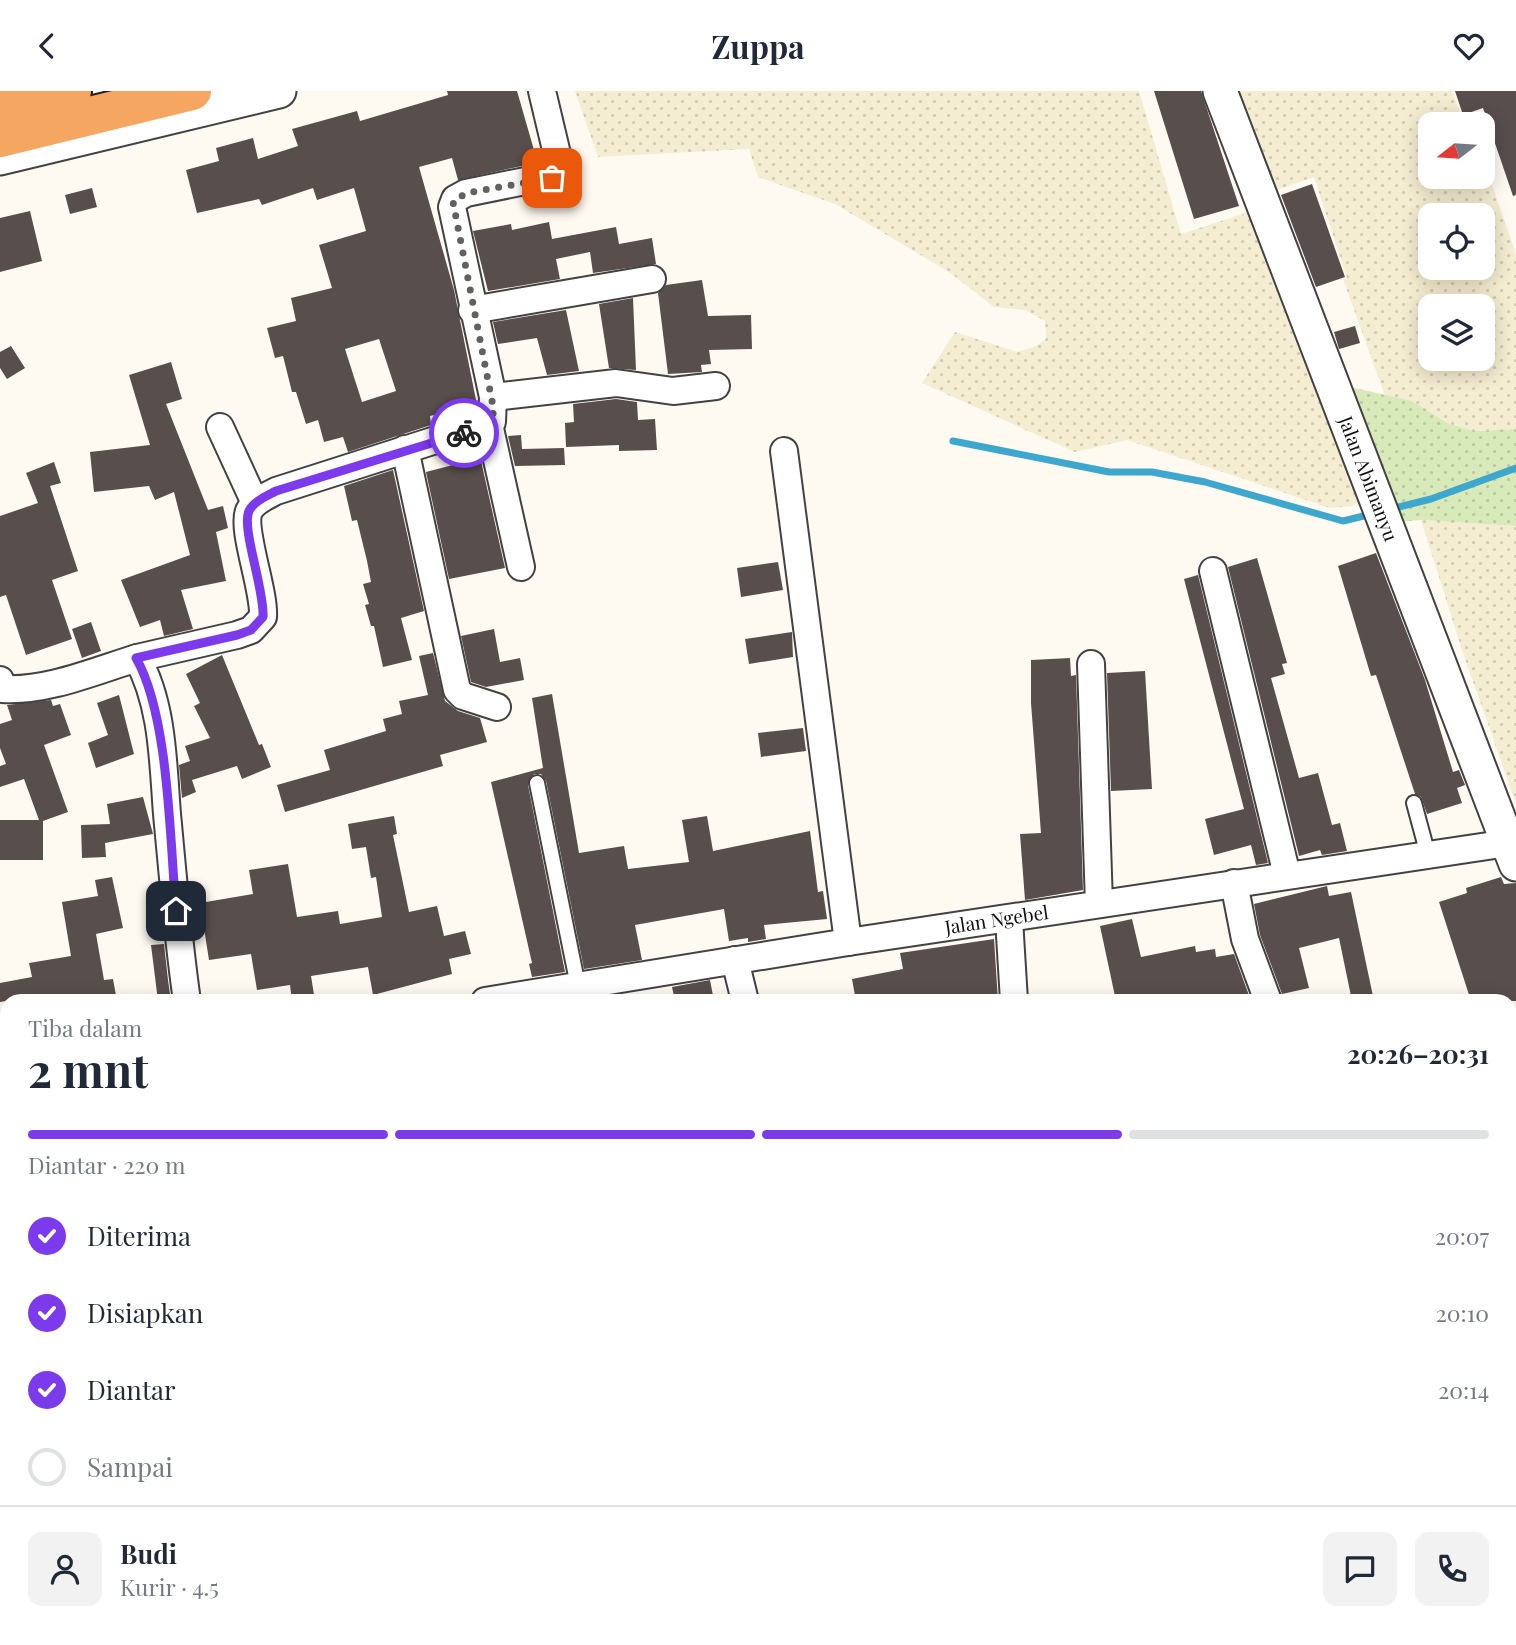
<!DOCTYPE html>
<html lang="id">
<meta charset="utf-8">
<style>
body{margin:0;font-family:"Playfair Display",serif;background:#f2f2f3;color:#1f2937;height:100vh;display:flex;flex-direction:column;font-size:26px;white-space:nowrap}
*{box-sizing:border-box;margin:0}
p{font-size:23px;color:#747a83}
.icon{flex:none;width:38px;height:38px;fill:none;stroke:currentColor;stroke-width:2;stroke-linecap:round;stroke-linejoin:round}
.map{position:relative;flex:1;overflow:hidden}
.panel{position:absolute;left:0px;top:903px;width:1517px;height:651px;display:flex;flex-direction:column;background:#fff;border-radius:21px 21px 0 0;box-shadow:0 4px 18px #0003}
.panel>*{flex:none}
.needle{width:46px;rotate:253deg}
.tools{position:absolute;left:1418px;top:21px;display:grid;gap:14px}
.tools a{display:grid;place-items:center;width:77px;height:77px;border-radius:14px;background:#fff;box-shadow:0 4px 18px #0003;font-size:35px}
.pin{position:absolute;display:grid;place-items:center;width:60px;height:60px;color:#fff;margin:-30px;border-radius:14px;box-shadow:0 4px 10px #0006}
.courier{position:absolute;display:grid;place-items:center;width:70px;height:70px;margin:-35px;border:5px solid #7c3aed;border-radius:50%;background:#fff;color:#222;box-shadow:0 2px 9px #0007}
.headline em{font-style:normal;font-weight:700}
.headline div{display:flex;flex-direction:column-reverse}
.headline{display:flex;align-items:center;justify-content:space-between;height:119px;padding:0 28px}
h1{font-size:46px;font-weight:700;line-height:52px}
.bar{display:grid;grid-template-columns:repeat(4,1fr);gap:10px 7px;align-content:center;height:84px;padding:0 28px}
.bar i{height:9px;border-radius:5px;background:#e0e1e3}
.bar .current{background:#7c3aed}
.bar p{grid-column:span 4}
.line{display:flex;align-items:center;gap:18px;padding:0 28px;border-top:2px solid #e0e1e3}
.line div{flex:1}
.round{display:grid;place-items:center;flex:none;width:74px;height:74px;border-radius:14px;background:#f2f2f3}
ol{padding:0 28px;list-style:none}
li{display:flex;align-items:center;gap:21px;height:77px}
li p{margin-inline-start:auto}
li .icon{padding:7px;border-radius:50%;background:#7c3aed;color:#fff;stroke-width:4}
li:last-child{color:#747a83}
li i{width:38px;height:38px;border:4px solid #e0e1e3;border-radius:50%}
header{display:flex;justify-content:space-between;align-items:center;height:91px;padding:0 28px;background:#fff;font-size:32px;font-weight:700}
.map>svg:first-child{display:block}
</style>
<header><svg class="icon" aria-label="back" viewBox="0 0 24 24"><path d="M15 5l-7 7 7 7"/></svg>Zuppa<svg class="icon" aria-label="heart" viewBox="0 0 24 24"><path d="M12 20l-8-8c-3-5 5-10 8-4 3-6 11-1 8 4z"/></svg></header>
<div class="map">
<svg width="1516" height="1554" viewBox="0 0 1516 1554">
<defs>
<pattern id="farmland-dots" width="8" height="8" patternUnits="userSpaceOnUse" patternTransform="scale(1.75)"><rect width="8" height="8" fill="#f5edd1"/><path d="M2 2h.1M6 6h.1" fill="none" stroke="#d1cab2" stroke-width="1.8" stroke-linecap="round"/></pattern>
<pattern id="green-dots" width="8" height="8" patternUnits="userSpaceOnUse" patternTransform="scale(1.75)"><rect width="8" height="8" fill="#d9eaba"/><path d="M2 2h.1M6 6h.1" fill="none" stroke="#b9c89f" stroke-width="1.8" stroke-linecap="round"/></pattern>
</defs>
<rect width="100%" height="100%" fill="#fffaf1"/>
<!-- farmland -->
<path fill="url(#farmland-dots)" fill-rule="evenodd" d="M 575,0 L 1139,0 L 1181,143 L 1249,121 L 1359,410 L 1353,415 L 1330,417 L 1127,349 L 1075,361 L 922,292 L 955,241 L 1018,261 L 1034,256 L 1046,248 L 1045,230 L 1025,219 L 994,216 L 949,181 L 835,113 L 758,86 L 749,58 L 598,66 Z
M 1234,0 L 1452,0 L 1462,27 L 1470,26 L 1472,33 L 1430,33 L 1430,86 L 1482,86 L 1482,65 L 1516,163 L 1516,338 L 1476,340 L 1449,333 L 1412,310 L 1385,305 L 1343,188 L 1347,187 L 1314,86 L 1271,101 ZM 1430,124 L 1482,124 L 1482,177 L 1430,177 ZM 1430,215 L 1482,215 L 1482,268 L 1430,268 Z
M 1421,429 L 1516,435 L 1516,713 L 1462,559 Z"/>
<!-- green -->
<path fill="url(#green-dots)" d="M 1346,295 L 1412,310 L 1449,333 L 1476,340 L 1516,338 L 1516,435 L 1421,429 L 1397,431 Z"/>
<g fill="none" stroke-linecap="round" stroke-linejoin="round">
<!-- stream -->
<path stroke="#3da7cd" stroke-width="7" d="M 953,350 L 1109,381 L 1152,381 L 1205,391 L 1343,430 L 1372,423
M 1391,418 L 1431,408 L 1516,377"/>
<!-- river -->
<path stroke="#b6e7f6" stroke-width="40" d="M 1510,1476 L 1516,1474
M 1350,1554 L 1362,1547"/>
</g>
<!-- building -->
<path fill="#584e4b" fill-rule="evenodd" d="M 447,0 L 517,0 L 536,66 L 541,65 L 540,71 L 458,89 L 452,67 L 419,76 L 454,199 L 477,314 L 430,325 L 431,334 L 348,361 L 343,346 L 324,351 L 318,329 L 306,333 L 296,301 L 292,301 L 283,265 L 275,267 L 267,237 L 296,230 L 291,207 L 332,197 L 319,154 L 366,140 L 354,97 L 317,109 L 313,97 L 262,114 L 259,108 L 197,122 L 186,79 L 219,70 L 216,57 L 253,47 L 258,68 L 298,55 L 292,38 L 357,20 L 360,30 L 448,4 ZM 379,248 L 396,300 L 362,311 L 345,258 Z
M 1154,0 L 1201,0 L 1239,115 L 1194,128 Z
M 1455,0 L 1516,0 L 1516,104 L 1513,105 L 1483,17 L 1463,24 Z
M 1312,93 L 1345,186 L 1316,196 L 1281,104 Z
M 92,97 L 97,116 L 70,123 L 65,104 Z
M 30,120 L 42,170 L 0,181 L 0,127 Z
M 549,131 L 552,148 L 616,136 L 619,153 L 652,147 L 656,173 L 593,182 L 590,161 L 556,168 L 560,188 L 488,200 L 473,140 L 511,133 L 512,139 Z
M 702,189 L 708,225 L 751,224 L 752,258 L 709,259 L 711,273 L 701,274 L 702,281 L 668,283 L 658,202 L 666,194 Z
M 633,207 L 636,279 L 609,277 L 599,213 Z
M 566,219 L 579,280 L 547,284 L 537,247 L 498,253 L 493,231 Z
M 1355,235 L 1360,252 L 1339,258 L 1334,241 Z
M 11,255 L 25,277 L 7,288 L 0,277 L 0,261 Z
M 171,271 L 182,308 L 166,313 L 208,419 L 223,415 L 228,437 L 216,441 L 226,490 L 181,499 L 193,538 L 164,545 L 160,529 L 140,536 L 121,489 L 190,464 L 174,401 L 155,409 L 149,395 L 94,401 L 90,361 L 150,354 L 129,284 Z
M 616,308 L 637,311 L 638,329 L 655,328 L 657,359 L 619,360 L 619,354 L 566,356 L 565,332 L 574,331 L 573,313 Z
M 521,344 L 522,358 L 564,357 L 565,374 L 515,375 L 508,345 Z
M 477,352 L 505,477 L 449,488 L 426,381 L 453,374 L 450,361 Z
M 54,371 L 61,392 L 50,395 L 78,480 L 52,489 L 72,548 L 26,564 L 6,504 L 0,506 L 0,425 L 38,412 L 26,382 Z
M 393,379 L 424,520 L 401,527 L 412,569 L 383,576 L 374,535 L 371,535 L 365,514 L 369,513 L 363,493 L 371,491 L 367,470 L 357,429 L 352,430 L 344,395 Z
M 1376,462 L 1425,589 L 1453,681 L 1459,679 L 1465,694 L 1457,697 L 1462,712 L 1427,723 L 1421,706 L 1415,703 L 1376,584 L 1371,585 L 1338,475 Z
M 1257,467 L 1287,572 L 1282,573 L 1285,583 L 1271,587 L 1299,687 L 1318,682 L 1332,734 L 1340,732 L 1347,760 L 1322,764 L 1320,759 L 1299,765 L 1228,476 Z
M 778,471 L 783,499 L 741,506 L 737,477 Z
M 1198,484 L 1268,772 L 1256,774 L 1251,754 L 1214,764 L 1205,728 L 1244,718 L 1184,488 Z
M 91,531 L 101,560 L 82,567 L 72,538 Z
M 494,538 L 500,571 L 520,567 L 524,589 L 486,596 L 471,591 L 461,545 Z
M 792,541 L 793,566 L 749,573 L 745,548 Z
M 433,562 L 445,610 L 458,620 L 480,627 L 487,651 L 440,664 L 443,675 L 285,721 L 277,694 L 330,679 L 324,659 L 386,640 L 383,628 L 402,623 L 399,610 L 428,604 L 419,565 Z
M 222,564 L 259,654 L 262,653 L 271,676 L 242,688 L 237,675 L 192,689 L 196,701 L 182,707 L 179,674 L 190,670 L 185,655 L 210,647 L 194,615 L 200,612 L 186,583 Z
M 1070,567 L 1071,585 L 1076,584 L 1083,799 L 1025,809 L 1020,743 L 1041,742 L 1031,612 L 1031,569 Z
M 1145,580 L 1152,698 L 1111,700 L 1107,582 Z
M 552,603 L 579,762 L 624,755 L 628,778 L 689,771 L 682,729 L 707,725 L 713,760 L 810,740 L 818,801 L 823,800 L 827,828 L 764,834 L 766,848 L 748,851 L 748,847 L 729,850 L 724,818 L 635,834 L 642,869 L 584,878 L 546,690 L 541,683 L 534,683 L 528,694 L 565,881 L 532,886 L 529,873 L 532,872 L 491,691 L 543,677 L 532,607 Z
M 119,604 L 134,663 L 96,677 L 88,652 L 108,644 L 97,612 Z
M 51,609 L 53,615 L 60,613 L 71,644 L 44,654 L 68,721 L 43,730 L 43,769 L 0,769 L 0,729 L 39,729 L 24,688 L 0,696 L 0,675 L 6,673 L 0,657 L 0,633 L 12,629 L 7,614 Z
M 803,637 L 806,660 L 761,666 L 758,642 Z
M 143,706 L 153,743 L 105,752 L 106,766 L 82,767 L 81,734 L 110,733 L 107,713 Z
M 394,725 L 397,743 L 393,744 L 409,821 L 437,815 L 444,845 L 465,840 L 471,863 L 449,868 L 452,883 L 373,904 L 368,876 L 311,885 L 315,910 L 292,910 L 290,894 L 257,899 L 251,863 L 209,869 L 200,812 L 253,803 L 249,779 L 288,773 L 297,826 L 338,820 L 340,833 L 382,826 L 376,786 L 371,787 L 366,756 L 352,758 L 348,733 Z
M 112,786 L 123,837 L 96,843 L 104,889 L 113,888 L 117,910 L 42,910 L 42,904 L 0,911 L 0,892 L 32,886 L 29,872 L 71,865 L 62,811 L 98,805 L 95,789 Z
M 1501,786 L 1504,793 L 1516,792 L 1516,910 L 1471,910 L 1439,811 L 1467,802 L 1466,797 Z
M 1327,795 L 1329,805 L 1351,801 L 1374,910 L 1352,910 L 1339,847 L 1299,857 L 1309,897 L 1282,903 L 1260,844 L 1254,813 Z
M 1132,828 L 1141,866 L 1195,855 L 1196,861 L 1215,858 L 1216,866 L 1234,863 L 1251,910 L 1116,910 L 1100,835 Z
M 994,848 L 998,910 L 856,910 L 852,888 L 903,878 L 900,862 Z
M 164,853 L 168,889 L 171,910 L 158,910 L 151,854 Z
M 710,889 L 714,910 L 675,910 L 672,896 Z"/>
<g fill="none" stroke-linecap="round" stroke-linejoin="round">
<!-- service casing -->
<g stroke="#424242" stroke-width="18">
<path id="service" d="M 537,692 L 578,895
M 1414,712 L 1428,764
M 0,1346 L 7,1346"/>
</g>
<!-- minor casing -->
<g stroke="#424242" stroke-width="30">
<g id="minor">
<path d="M 472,219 L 652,188"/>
<path d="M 493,306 L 616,292 L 673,300 L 716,295"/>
<path d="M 489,333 L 521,476"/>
<path d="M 220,336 L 255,412"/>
<path d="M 405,358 L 457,599 L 463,605 L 497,616"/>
<path d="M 784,360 L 848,851"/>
<path d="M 1213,480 L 1287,784"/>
<path d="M 1091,573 L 1099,813"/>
<path d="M 0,589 L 2,598 C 46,601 95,580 137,567"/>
<path d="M 1234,792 L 1245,848 L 1268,910"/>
<path d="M 1009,828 L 1014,910"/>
<path d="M 735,869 L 745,910"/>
<path d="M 187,910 C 178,848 173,786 167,723 C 163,672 163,613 137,567 L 237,544 L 251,539 L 263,526 C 265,500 241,438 249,420 C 254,410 267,405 276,400 L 492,331 L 493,306 L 452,116 L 455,108 L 466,102 L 555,84 L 557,63 L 542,0"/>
<path id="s1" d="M 485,910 L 848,851 L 1508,752"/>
<path d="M 0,981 L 7,980"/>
<path d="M 1510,1490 L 1516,1506"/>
<path d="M 110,1547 L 110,1554"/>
<path d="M 293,1547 L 293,1554"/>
<path d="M 428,1547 L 429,1554"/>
<path d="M 631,1547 L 632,1554"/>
<path d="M 213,1554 L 213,1547"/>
<path d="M 968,1554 L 969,1547"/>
</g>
</g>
<!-- tertiary casing -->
<g stroke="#424242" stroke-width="37">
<g id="tertiary">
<path id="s2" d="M 1220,0 L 1516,773"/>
<path d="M 0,67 L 279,0"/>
<path d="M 1510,1393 L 1516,1393"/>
<path d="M 998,1554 L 1002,1547"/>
</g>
</g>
<!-- trunk casing -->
<g stroke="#202020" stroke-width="42">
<path id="trunk" d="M 0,19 L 72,0
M 0,47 L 192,0"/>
</g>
<!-- service -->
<use href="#service" stroke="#fff" stroke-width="14"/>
<!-- minor -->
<use href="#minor" stroke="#fff" stroke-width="26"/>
<!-- tertiary -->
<use href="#tertiary" stroke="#fff" stroke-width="33"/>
<!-- trunk -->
<use href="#trunk" stroke="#f5a661" stroke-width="38"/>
</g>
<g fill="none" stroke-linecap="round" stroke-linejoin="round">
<!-- done -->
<path stroke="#63615e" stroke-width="7" stroke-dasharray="0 12.6" d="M 464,342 L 489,333 L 494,320 L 453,111 L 466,102 L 552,87"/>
<!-- route -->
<path stroke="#7c3aed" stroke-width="9" d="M 176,820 C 170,751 169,624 136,567 L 237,544 L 251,539 L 263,526 C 265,500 241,437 249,420 C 254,410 267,405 276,400 L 464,342"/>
</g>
<g text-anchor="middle" stroke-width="7" stroke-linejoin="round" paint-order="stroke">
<!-- street labels -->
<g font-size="19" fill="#0f0f0f" stroke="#fff">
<text dy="7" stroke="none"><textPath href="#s2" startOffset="415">Jalan Abimanyu</textPath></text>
<text dy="7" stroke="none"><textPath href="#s1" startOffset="518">Jalan Ngebel</textPath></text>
</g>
</g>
</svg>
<div class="tools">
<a><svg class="needle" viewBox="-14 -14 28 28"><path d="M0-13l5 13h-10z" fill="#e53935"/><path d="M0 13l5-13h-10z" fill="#747a83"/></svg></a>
<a><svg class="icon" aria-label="locate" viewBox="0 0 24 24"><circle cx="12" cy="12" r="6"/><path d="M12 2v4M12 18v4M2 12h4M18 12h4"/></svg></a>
<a><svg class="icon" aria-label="layers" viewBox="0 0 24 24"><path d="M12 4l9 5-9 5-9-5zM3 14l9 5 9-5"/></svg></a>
</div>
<div class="pin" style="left:552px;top:87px;background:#ea580c"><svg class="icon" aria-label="bag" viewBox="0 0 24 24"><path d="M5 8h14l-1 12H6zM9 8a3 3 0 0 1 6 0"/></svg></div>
<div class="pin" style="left:176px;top:820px;background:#1f2937"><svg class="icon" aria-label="home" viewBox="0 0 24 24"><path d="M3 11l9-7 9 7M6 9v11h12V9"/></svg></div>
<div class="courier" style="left:464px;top:342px"><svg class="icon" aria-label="bike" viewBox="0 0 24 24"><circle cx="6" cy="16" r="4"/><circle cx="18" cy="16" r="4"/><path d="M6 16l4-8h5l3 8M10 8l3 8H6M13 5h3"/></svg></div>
<section class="panel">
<div class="headline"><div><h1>2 mnt</h1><p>Tiba dalam</p></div><em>20:26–20:31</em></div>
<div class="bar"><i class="current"></i><i class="current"></i><i class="current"></i><i></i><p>Diantar · 220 m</p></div>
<ol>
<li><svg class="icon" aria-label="check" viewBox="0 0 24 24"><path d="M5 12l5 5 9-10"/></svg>Diterima<p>20:07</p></li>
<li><svg class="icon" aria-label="check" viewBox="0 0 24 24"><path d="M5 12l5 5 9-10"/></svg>Disiapkan<p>20:10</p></li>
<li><svg class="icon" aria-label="check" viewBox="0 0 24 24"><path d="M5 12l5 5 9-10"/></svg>Diantar<p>20:14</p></li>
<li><i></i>Sampai</li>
</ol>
<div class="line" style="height:126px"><a class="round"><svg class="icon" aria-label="person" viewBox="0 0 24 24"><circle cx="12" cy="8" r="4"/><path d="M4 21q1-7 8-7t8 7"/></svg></a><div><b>Budi</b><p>Kurir · 4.5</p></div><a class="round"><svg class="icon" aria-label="chat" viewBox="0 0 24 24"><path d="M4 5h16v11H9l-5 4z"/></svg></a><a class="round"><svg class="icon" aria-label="phone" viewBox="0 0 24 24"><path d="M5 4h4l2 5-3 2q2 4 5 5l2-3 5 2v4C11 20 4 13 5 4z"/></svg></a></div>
</section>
</div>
